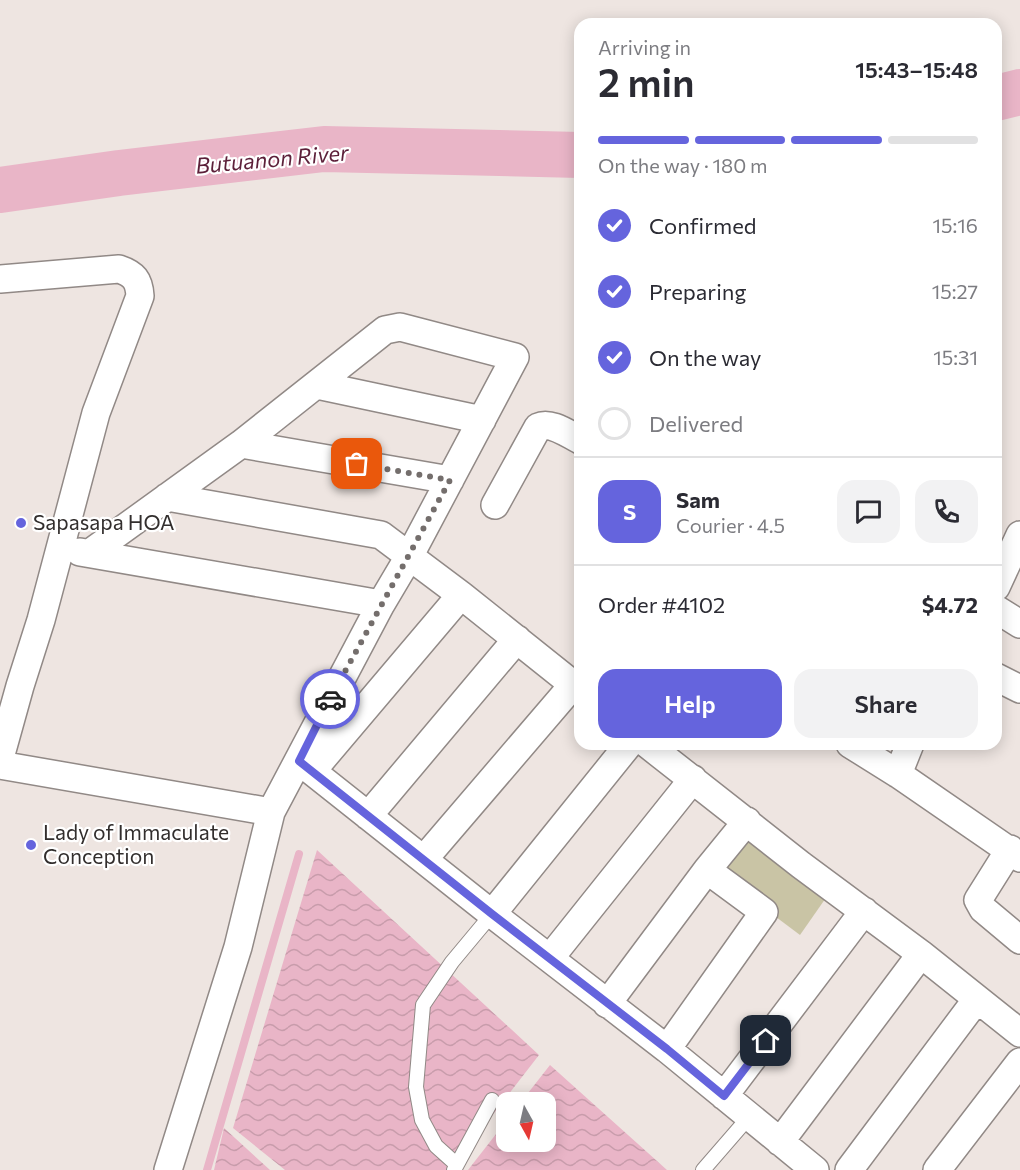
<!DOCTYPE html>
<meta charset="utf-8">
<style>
body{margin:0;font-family:Commissioner,sans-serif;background:#f2f2f3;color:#2b2b33;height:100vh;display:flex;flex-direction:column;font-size:22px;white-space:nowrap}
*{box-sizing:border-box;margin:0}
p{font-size:20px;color:#7c7c81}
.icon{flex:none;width:33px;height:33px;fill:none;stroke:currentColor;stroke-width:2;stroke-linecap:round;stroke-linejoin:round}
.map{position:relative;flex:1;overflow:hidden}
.sheet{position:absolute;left:574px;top:18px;width:428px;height:732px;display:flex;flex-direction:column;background:#fff;border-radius:18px;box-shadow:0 3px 15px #0003}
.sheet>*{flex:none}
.needle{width:39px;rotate:172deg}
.fabs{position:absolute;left:496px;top:1092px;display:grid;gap:12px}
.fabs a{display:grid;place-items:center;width:60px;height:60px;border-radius:12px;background:#fff;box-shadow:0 3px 15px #0003;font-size:30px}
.pin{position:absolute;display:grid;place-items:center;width:51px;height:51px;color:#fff;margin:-26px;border-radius:12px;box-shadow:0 3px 9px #0006}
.courier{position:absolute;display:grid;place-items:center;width:60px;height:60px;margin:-30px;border:4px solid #6564dd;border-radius:50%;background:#fff;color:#222;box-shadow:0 2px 8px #0007}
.head em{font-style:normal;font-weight:600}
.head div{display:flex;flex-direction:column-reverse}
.head{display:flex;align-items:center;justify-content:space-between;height:102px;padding:0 24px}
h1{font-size:39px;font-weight:600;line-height:45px}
.bar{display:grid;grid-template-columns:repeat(4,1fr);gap:9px 6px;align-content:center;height:72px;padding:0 24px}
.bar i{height:8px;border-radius:4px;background:#e1e1e2}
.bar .current{background:#6564dd}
.bar p{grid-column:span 4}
.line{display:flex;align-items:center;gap:15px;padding:0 24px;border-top:2px solid #e1e1e2}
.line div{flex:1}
.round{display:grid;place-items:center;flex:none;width:63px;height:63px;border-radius:18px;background:#f2f2f3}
ol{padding:0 24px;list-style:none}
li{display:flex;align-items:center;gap:18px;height:66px}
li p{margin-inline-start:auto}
li .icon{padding:6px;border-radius:50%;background:#6564dd;color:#fff;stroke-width:4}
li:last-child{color:#7c7c81}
li i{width:33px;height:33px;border:3px solid #e1e1e2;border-radius:50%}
.button{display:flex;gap:12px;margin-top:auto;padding:12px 24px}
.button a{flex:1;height:69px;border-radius:18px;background:#6564dd;color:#fff;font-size:24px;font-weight:600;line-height:69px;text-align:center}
.button a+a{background:#f2f2f3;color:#2b2b33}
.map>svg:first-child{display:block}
</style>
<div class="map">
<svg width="1020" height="1170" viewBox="0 0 1020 1170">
<defs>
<pattern id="water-waves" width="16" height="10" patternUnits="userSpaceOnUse" patternTransform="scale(1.5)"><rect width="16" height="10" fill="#e9b5c7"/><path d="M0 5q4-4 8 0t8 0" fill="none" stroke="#c89cab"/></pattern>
</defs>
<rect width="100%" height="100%" fill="#eee5e1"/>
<!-- park -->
<path fill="#c9c4a5" d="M 750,826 L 830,892 L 800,935 L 717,873 Z"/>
<!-- water -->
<path fill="url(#water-waves)" d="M 317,850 L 539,1055 L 450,1170 L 285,1170 L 233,1128 Z
M 550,1065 L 667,1170 L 468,1170 L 507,1120 L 507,1142 L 546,1142 L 546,1102 L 521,1102 Z
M 224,1128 L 270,1170 L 214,1170 Z"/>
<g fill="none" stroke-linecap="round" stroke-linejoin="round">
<!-- stream -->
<path stroke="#e9b5c7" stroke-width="8" d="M 207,1170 L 299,854"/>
<!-- river -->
<path stroke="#e9b5c7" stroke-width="46" d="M 996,98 L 1020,92
M 0,190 L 119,173 L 324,149 L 580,155"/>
<!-- lane casing -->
<g stroke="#918986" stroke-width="16">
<path id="lane" d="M 456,1164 L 436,1146 L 422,1120 L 416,1087 L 423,1005 L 452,962 L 492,914
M 454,1170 L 492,1100
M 703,1170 L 749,1117"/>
</g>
<!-- street casing -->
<g stroke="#918986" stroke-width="30">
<path id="street" d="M 0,279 L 119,269 C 134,274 139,280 140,296 L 96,413 L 41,620 L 20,686 L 0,758
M 317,385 L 482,420
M 241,444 L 450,480
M 167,497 L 381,535 L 461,595 L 580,690
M 495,505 L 538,427 C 551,421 568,434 580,440
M 80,552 L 381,604
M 90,553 L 241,444 L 385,330 L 400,327 L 515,357 L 410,555 L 381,604 L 271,812 L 238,947 L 168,1170
M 996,587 L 1020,535
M 996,609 L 1020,624
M 996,677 L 1020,689
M 647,744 L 801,865 L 921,954 L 1020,1033
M 850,744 L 898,774 L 1020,858
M 299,761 L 492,914 L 667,1049 L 815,1170
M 0,765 L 271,812
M 312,771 L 461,595
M 898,774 L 910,744
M 368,816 L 517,639
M 1010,849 L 978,900 L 983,909 L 1020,940
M 424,859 L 573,685
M 492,914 L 629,744
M 550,958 L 693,779
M 607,1004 L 707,870 L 747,821
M 667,1049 L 764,912 L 707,870
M 724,1096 L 864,911
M 780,1142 L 921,954
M 849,1170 L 977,999
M 937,1170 L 1020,1062"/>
</g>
<!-- lane -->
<use href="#lane" stroke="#fff" stroke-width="14"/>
<!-- street -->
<use href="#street" stroke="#fff" stroke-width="27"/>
</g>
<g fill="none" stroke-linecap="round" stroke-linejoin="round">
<!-- done -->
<path stroke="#746e6c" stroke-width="6" stroke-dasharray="0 10.8" d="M 330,699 L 450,480 L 357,464"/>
<!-- route -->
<path stroke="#6564dd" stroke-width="8" d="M 330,699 L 299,761 L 492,914 L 667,1049 L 724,1096 L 766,1041"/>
</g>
<!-- markers -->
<g fill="#6564dd" stroke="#fff" stroke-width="2">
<circle cx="21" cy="523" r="6"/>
<circle cx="31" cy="845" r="6"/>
</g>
<g text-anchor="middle" stroke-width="4.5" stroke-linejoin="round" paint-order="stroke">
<!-- poi labels -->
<g font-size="21" fill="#322e2d" stroke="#fff" text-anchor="start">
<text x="33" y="530">Sapasapa HOA</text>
<text x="43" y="840">Lady of Immaculate<tspan x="43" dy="24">Conception</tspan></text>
</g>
<!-- water labels -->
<g font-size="22" font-style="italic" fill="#5c1f39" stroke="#fff">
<text transform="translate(272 159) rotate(-5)" y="8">Butuanon River</text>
</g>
</g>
</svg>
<div class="fabs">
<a><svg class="needle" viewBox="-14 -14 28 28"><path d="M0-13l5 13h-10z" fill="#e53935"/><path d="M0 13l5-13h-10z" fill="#7c7c81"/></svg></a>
</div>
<div class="pin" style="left:357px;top:464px;background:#ea580c"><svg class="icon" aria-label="bag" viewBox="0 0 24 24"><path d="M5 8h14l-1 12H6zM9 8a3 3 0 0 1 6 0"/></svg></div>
<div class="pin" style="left:766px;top:1041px;background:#1f2937"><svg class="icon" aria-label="home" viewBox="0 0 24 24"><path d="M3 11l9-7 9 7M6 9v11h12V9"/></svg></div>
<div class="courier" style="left:330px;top:699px"><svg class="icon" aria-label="car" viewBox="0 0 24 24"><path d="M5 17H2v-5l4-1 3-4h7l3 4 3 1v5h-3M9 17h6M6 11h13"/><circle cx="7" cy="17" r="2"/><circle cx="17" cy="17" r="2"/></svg></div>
<section class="sheet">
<div class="head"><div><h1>2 min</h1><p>Arriving in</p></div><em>15:43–15:48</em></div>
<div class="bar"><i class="current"></i><i class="current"></i><i class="current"></i><i></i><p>On the way · 180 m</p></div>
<ol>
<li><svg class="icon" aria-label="check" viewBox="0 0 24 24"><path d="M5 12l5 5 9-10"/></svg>Confirmed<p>15:16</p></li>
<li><svg class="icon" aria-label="check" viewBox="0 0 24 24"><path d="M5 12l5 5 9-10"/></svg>Preparing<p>15:27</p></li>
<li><svg class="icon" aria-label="check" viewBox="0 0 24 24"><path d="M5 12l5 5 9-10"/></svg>On the way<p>15:31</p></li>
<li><i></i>Delivered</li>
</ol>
<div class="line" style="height:108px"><b class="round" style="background:#6564dd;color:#fff">S</b><div><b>Sam</b><p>Courier · 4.5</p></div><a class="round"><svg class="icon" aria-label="chat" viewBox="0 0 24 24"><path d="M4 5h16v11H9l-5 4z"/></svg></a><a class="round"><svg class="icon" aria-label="phone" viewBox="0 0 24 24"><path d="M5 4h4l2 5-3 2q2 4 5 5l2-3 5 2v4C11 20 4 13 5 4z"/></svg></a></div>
<div class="line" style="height:78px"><div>Order #4102</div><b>$4.72</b></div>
<div class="button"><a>Help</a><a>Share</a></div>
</section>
</div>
